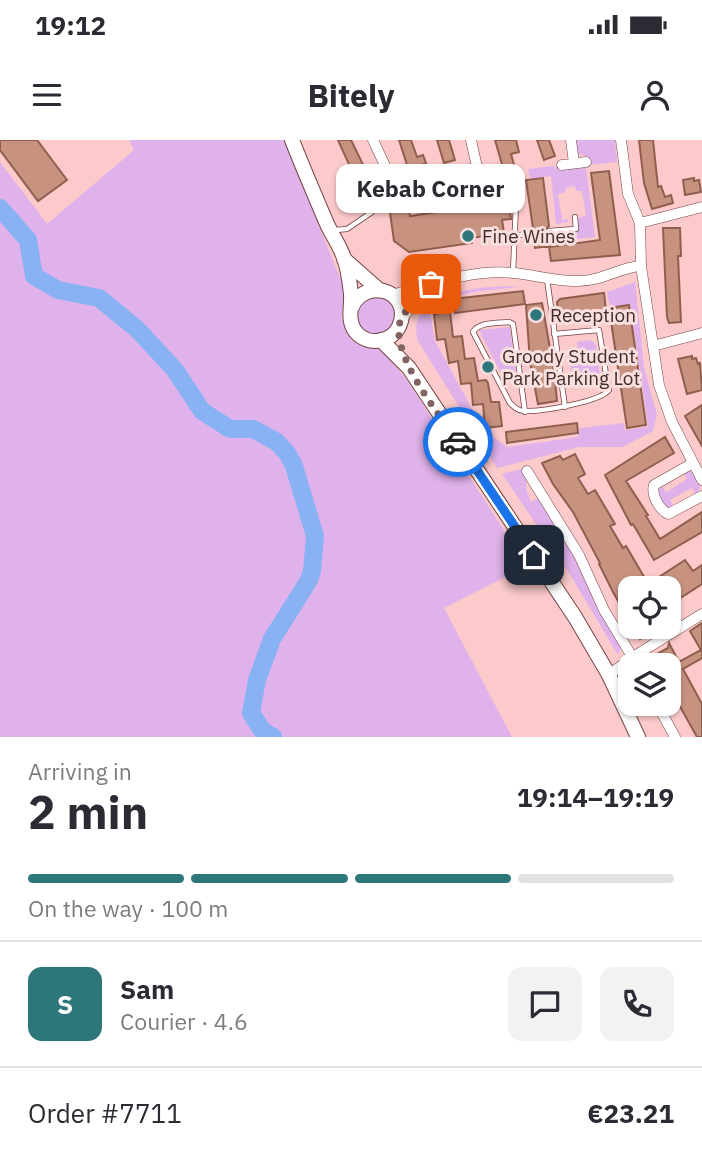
<!DOCTYPE html>
<meta charset="utf-8">
<style>
body{margin:0;font-family:"IBM Plex Sans",sans-serif;background:#f2f2f3;color:#2b2b33;height:100vh;display:flex;flex-direction:column;font-size:26px;white-space:nowrap}
*{box-sizing:border-box;margin:0}
p{font-size:23px;color:#7c7c81}
.icon{flex:none;width:38px;height:38px;fill:none;stroke:currentColor;stroke-width:2;stroke-linecap:round;stroke-linejoin:round}
.map{position:relative;height:597px;overflow:hidden}
.sheet{display:flex;flex-direction:column;background:#fff;flex:1}
.sheet>*{flex:none}
.tools{position:absolute;left:618px;top:436px;display:grid;gap:14px}
.tools a{display:grid;place-items:center;width:63px;height:63px;border-radius:14px;background:#fff;box-shadow:0 2px 5px #0004;font-size:35px}
.pin{position:absolute;display:grid;place-items:center;width:60px;height:60px;color:#fff;margin:-30px;border-radius:14px;box-shadow:0 4px 10px #0006}
.courier{position:absolute;display:grid;place-items:center;width:70px;height:70px;margin:-35px;border:5px solid #1a73e8;border-radius:50%;background:#fff;color:#222;box-shadow:0 2px 9px #0007}
.bubble{position:absolute;height:49px;border-radius:14px;background:#fff;box-shadow:0 2px 5px #0004;font-size:23px;font-weight:700;line-height:49px;text-align:center}
.head em{font-style:normal;font-weight:700}
.head div{display:flex;flex-direction:column-reverse}
.head{display:flex;align-items:center;justify-content:space-between;height:119px;padding:0 28px}
h1{font-size:46px;font-weight:700;line-height:52px}
.bar{display:grid;grid-template-columns:repeat(4,1fr);gap:10px 7px;align-content:center;height:84px;padding:0 28px}
.bar i{height:9px;border-radius:5px;background:#e1e1e2}
.bar .on{background:#2d767a}
.bar p{grid-column:span 4}
.line{display:flex;align-items:center;gap:18px;padding:0 28px;border-top:2px solid #e1e1e2}
.line div{flex:1}
.round{display:grid;place-items:center;flex:none;width:74px;height:74px;border-radius:14px;background:#f2f2f3}
.status{display:flex;justify-content:space-between;align-items:center;height:49px;padding:0 35px;background:#fff;direction:ltr}
.status svg{height:19px;fill:currentColor}
header{display:flex;justify-content:space-between;align-items:center;height:91px;padding:0 28px;background:#fff;font-size:32px;font-weight:700}
.map>svg:first-child{display:block}
</style>
<div class="status"><b>19:12</b><svg viewBox="0 0 49 12"><path d="M0 12V9h3v3zM5 12V6h3v6zM10 12V3h3v9zM15 12V0h3v12zM26 1h20v11H26zM47 4h2v5h-2z"/></svg></div>
<header><svg class="icon" aria-label="menu" viewBox="0 0 24 24"><path d="M4 6h16M4 12h16M4 18h16"/></svg>Bitely<svg class="icon" aria-label="person" viewBox="0 0 24 24"><circle cx="12" cy="8" r="4"/><path d="M4 21q1-7 8-7t8 7"/></svg></header>
<div class="map">
<svg width="702" height="597" viewBox="0 0 702 597">
<rect width="100%" height="100%" fill="#fccaca"/>
<!-- green -->
<path fill="#e0b2eb" d="M 129,0 L 284,0 L 345,150 L 342,177 L 345,189 L 353,198 L 382,210 L 407,240 L 527,426 L 444,468 L 512,597 L 0,597 L 0,22 L 47,84 L 134,10 Z
M 575,0 L 615,0 L 617,22 L 589,25 L 588,17 L 577,13 Z
M 553,26 L 560,29 L 586,28 L 595,97 L 551,102 L 550,93 L 578,90 L 577,78 L 586,76 L 582,51 L 576,51 L 575,46 L 565,48 L 566,52 L 558,54 L 562,80 L 568,79 L 568,82 L 556,84 L 551,36 L 530,39 L 528,29 Z
M 635,142 L 644,227 L 657,275 L 653,291 L 623,307 L 579,307 L 497,328 L 418,201 C 403,152 486,144 519,147 L 478,151 L 453,157 L 430,173 L 435,201 L 484,291 L 508,307 L 578,297 L 580,288 L 624,283 L 625,290 L 648,287 L 630,164 L 610,167 L 607,152 Z
M357 176a19 19 0 1 1 38 0a19 19 0 1 1-38 0Z
M 510,187 L 516,238 L 504,239 L 479,190 Z
M 591,200 L 596,205 L 601,244 L 581,248 L 580,239 L 573,240 L 568,210 L 578,209 L 577,202 Z
M 525,328 L 527,352 L 531,362 L 539,357 L 569,404 L 621,507 L 618,515 L 569,433 L 502,334 Z
M 689,332 L 693,333 L 700,347 L 699,351 L 695,354 L 692,348 L 670,360 L 674,367 L 669,369 L 666,368 L 657,350 L 662,346 L 666,352 L 687,339 L 684,333 Z"/>
<g fill="none" stroke-linecap="round" stroke-linejoin="round">
<!-- river -->
<path stroke="#88b2f3" stroke-width="18" d="M 0,68 L 28,100 L 34,136 L 58,150 L 99,158 L 137,189 L 175,230 L 202,271 L 230,289 L 253,289 L 277,302 L 287,313 L 294,326 L 315,396 L 312,431 L 309,440 L 272,499 L 257,540 L 251,573 L 262,590 L 273,597"/>
</g>
<!-- building -->
<path fill="#c89280" stroke="#905e4d" stroke-width="2" d="M 0,0 L 37,0 L 67,40 L 38,61 L 0,10 Z
M 338,0 L 351,0 L 372,43 L 360,49 Z
M 399,0 L 411,0 L 417,17 L 423,15 L 426,23 L 409,31 Z
M 437,0 L 449,0 L 455,20 L 444,23 Z
M 495,0 L 516,0 L 519,12 L 511,14 L 515,28 L 504,31 Z
M 537,0 L 549,0 L 555,16 L 544,20 Z
M 639,0 L 653,0 L 658,47 L 661,46 L 665,57 L 671,55 L 673,63 L 652,69 L 644,43 Z
M 609,31 L 620,115 L 551,121 L 549,107 L 600,100 L 591,33 Z
M 543,38 L 549,86 L 544,92 L 550,96 L 551,106 L 535,108 L 534,98 L 538,93 L 533,88 L 526,40 Z
M 694,38 L 694,41 L 699,40 L 701,52 L 685,55 L 683,40 Z
M 405,41 L 410,76 L 509,61 L 511,79 L 502,80 L 504,93 L 471,98 L 472,103 L 409,112 L 394,101 L 386,44 Z
M 663,88 L 680,88 L 681,116 L 678,116 L 681,182 L 669,183 L 667,177 Z
M 523,151 L 525,164 L 455,173 L 453,159 Z
M 604,153 L 606,171 L 588,176 L 559,177 L 557,162 L 560,159 Z
M 542,163 L 554,231 L 557,261 L 538,264 L 530,222 L 526,165 Z
M 629,165 L 646,285 L 627,288 L 609,168 Z
M 450,172 L 453,197 L 462,196 L 465,219 L 474,218 L 478,241 L 486,240 L 488,243 L 491,262 L 499,262 L 502,286 L 485,288 L 483,264 L 473,265 L 471,243 L 461,244 L 458,221 L 449,223 L 445,199 L 437,200 L 434,174 Z
M 692,216 L 692,219 L 696,218 L 698,224 L 700,223 L 702,250 L 687,254 L 678,219 Z
M 702,265 L 702,306 L 685,276 Z
M 577,283 L 578,293 L 507,303 L 506,292 Z
M 665,297 L 674,313 L 626,341 L 648,375 L 646,376 L 660,399 L 702,372 L 702,392 L 654,420 L 633,384 L 631,385 L 605,335 Z
M 575,314 L 585,334 L 578,338 L 588,354 L 595,350 L 615,384 L 610,386 L 623,408 L 626,406 L 647,442 L 637,448 L 630,448 L 630,482 L 613,452 L 599,424 L 600,423 L 573,372 L 553,344 L 542,323 L 560,316 L 563,320 Z
M 685,420 L 693,431 L 702,425 L 702,444 L 668,466 L 668,448 L 659,437 Z
M 702,483 L 702,518 L 683,529 L 702,564 L 702,597 L 697,597 L 668,545 L 668,520 L 660,525 L 655,515 L 668,508 L 669,503 L 679,522 L 701,510 L 690,491 Z
M 633,486 L 661,486 L 640,499 Z"/>
<g fill="none" stroke-linecap="round" stroke-linejoin="round">
<!-- lane casing -->
<g stroke="#754243" stroke-width="6">
<path id="lane" d="M 444,50 L 503,52 L 512,56 L 516,64 L 513,132
M 335,90 L 347,89 L 372,72
M 549,91 L 576,89 L 575,77
M 513,96 L 533,93
M 547,139 L 565,267
M 525,272 L 513,184 L 509,182 C 497,183 479,182 473,192 L 510,263 C 514,267 518,271 524,271 C 540,272 600,262 609,250 L 608,247 L 599,190 L 554,194"/>
</g>
<!-- street casing -->
<g stroke="#754243" stroke-width="11">
<path id="street" d="M 373,0 L 388,32 L 393,32
M 471,0 L 477,27
M 571,0 L 574,23
M 621,0 L 628,54 L 640,83 L 641,126
M 562,25 L 586,22
M 640,83 L 702,67
M 392,155 C 431,144 473,129 514,133 C 536,135 557,142 578,141 C 603,141 620,127 641,126 L 659,245 L 672,282 L 702,340
M 402,178 L 431,145
M 653,206 L 702,193
M 693,323 L 654,345 C 651,355 659,369 668,374 L 702,356
M 527,331 L 579,415 L 604,470 L 637,525
M 609,535 L 633,517 L 702,474
M 657,564 L 675,597"/>
</g>
<!-- secondary casing -->
<g stroke="#754243" stroke-width="16">
<path id="secondary" d="M 292,0 C 303,28 315,56 327,84 C 332,95 340,106 344,118 C 347,126 350,145 351,154 C 352,166 347,180 355,191 C 368,208 396,202 401,181 C 409,149 363,137 351,169
M 344,119 L 378,149
M 381,200 L 409,228 L 575,477 L 609,535 L 638,597"/>
</g>
<!-- lane -->
<use href="#lane" stroke="#fff" stroke-width="4.5"/>
<!-- street -->
<use href="#street" stroke="#fff" stroke-width="10"/>
<!-- secondary -->
<use href="#secondary" stroke="#fff" stroke-width="14"/>
</g>
<g fill="none" stroke-linecap="round" stroke-linejoin="round">
<!-- done -->
<path stroke="#836262" stroke-width="7" stroke-dasharray="0 12.6" d="M 431,144 C 422,155 409,166 402,177 C 385,209 440,275 458,302"/>
<!-- route -->
<path stroke="#1a73e8" stroke-width="9" d="M 458,302 L 534,415"/>
</g>
<!-- markers -->
<g fill="#2d767a" stroke="#f8dfde" stroke-width="2.5">
<circle cx="468" cy="96" r="7"/>
<circle cx="536" cy="175" r="7"/>
<circle cx="488" cy="227" r="7"/>
</g>
<g text-anchor="middle" stroke-width="6" stroke-linejoin="round" paint-order="stroke">
<!-- poi labels -->
<g font-size="19" fill="#422a2a" stroke="#f8dfde" text-anchor="start">
<text x="482" y="103">Fine Wines</text>
<text x="550" y="182">Reception</text>
<text x="502" y="223">Groody Student<tspan x="502" dy="22">Park Parking Lot</tspan></text>
</g>
</g>
</svg>
<div class="tools">
<a><svg class="icon" aria-label="locate" viewBox="0 0 24 24"><circle cx="12" cy="12" r="6"/><path d="M12 2v4M12 18v4M2 12h4M18 12h4"/></svg></a>
<a><svg class="icon" aria-label="layers" viewBox="0 0 24 24"><path d="M12 4l9 5-9 5-9-5zM3 14l9 5 9-5"/></svg></a>
</div>
<div class="pin" style="left:431px;top:144px;background:#ea580c"><svg class="icon" aria-label="bag" viewBox="0 0 24 24"><path d="M5 8h14l-1 12H6zM9 8a3 3 0 0 1 6 0"/></svg></div>
<div class="pin" style="left:534px;top:415px;background:#1f2937"><svg class="icon" aria-label="home" viewBox="0 0 24 24"><path d="M3 11l9-7 9 7M6 9v11h12V9"/></svg></div>
<div class="courier" style="left:458px;top:302px"><svg class="icon" aria-label="car" viewBox="0 0 24 24"><path d="M5 17H2v-5l4-1 3-4h7l3 4 3 1v5h-3M9 17h6M6 11h13"/><circle cx="7" cy="17" r="2"/><circle cx="17" cy="17" r="2"/></svg></div>
<div class="bubble" style="left:336px;top:24px;width:189px">Kebab Corner</div>
</div>
<section class="sheet">
<div class="head"><div><h1>2 min</h1><p>Arriving in</p></div><em>19:14–19:19</em></div>
<div class="bar"><i class="on"></i><i class="on"></i><i class="on"></i><i></i><p>On the way · 100 m</p></div>
<div class="line" style="height:126px"><b class="round" style="background:#2d767a;color:#fff">S</b><div><b>Sam</b><p>Courier · 4.6</p></div><a class="round"><svg class="icon" aria-label="chat" viewBox="0 0 24 24"><path d="M4 5h16v11H9l-5 4z"/></svg></a><a class="round"><svg class="icon" aria-label="phone" viewBox="0 0 24 24"><path d="M5 4h4l2 5-3 2q2 4 5 5l2-3 5 2v4C11 20 4 13 5 4z"/></svg></a></div>
<div class="line" style="height:91px"><div>Order #7711</div><b>€23.21</b></div>
</section>
